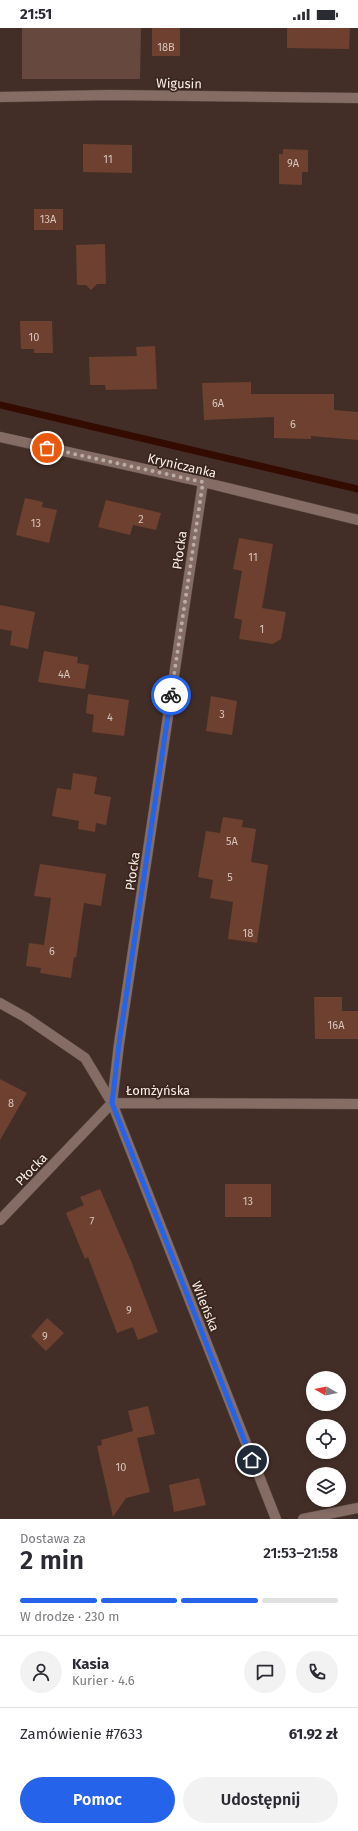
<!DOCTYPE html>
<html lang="pl">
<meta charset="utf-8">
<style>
body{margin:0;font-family:"Fira Sans",sans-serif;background:#f2f2f3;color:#2b2b33;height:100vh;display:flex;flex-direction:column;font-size:15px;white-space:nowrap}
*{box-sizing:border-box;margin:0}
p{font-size:13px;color:#7c7c81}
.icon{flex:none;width:22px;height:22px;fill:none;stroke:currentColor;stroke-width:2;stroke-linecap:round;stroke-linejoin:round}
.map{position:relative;height:1491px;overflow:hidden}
.drawer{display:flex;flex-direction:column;background:#fff;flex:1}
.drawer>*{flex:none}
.needle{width:26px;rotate:279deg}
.controls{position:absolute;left:306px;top:1343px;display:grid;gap:8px}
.controls a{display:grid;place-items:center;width:40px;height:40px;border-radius:50%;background:#fff;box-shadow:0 2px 6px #0003;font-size:20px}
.pin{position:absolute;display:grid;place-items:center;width:34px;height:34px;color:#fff;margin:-17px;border:2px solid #fff;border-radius:50%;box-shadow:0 1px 4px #0007}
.courier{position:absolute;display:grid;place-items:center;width:40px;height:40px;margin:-20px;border:3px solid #2563eb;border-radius:50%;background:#fff;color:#222;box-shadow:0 1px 5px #0007}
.head em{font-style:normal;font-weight:600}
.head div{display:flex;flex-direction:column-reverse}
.head{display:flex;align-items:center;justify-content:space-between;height:68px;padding:0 20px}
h1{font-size:26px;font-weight:600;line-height:30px}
.bar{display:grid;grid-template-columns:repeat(4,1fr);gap:6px 4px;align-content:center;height:48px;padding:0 20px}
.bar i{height:5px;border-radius:3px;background:#e1e1e2}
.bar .active{background:#2563eb}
.bar p{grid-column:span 4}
.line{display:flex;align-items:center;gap:10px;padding:0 20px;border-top:1px solid #e1e1e2}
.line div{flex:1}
.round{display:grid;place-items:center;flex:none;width:42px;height:42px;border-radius:21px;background:#f2f2f3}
.button{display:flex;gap:8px;margin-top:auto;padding:8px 20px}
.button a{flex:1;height:46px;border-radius:24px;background:#2563eb;color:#fff;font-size:16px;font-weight:600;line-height:46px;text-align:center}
.button a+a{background:#f2f2f3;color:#2b2b33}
.status{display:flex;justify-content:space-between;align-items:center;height:28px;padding:0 20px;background:#fff;direction:ltr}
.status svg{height:11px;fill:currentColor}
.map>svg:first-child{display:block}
</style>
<div class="status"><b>21:51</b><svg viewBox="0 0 49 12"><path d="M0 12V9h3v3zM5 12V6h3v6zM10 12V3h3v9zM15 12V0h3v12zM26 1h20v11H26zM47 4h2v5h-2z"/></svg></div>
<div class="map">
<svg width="358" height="1491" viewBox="0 0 358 1491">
<rect width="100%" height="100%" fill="#432e27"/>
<!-- green -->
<path fill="#66483e" d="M 22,0 L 141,0 L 140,51 L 22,51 Z"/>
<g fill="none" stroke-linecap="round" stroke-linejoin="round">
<!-- stream -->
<path stroke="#330b00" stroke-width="7" d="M 0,377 L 358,461"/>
</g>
<!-- building -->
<path fill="#6d402f" d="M 152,0 L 180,0 L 180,28 L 152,28 Z
M 287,0 L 350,0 L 349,21 L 287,20 Z
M 83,116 L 132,117 L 132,145 L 83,144 Z
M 283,121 L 308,122 L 308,144 L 302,144 L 302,157 L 279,156 L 279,126 L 283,126 Z
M 34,181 L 63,181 L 63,202 L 34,202 Z
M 105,216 L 106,256 L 97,256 L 91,262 L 86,257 L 77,257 L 76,217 Z
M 20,293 L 52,293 L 53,325 L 34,325 L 34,321 L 21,321 Z
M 155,318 L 157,361 L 106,362 L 105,357 L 90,357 L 89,329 L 137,328 L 136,319 Z
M 251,354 L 251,366 L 334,366 L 334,382 L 358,384 L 358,412 L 311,408 L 311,411 L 274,410 L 274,389 L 204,392 L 202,355 Z
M 25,470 L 43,474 L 42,479 L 57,482 L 49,515 L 16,507 Z
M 106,472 L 161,485 L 156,502 L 133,497 L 130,507 L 98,499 Z
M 239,510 L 273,516 L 262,580 L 286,584 L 281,611 L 273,616 L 239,611 L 242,592 L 234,590 L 242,543 L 233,541 Z
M 0,577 L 35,584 L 28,621 L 10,617 L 12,603 L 0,601 Z
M 44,623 L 78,629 L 77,635 L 89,637 L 85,661 L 38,654 Z
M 88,666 L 129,672 L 124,708 L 92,704 L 94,687 L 86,685 Z
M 211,668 L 237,673 L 232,707 L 206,703 Z
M 73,745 L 97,749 L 94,766 L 111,769 L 106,797 L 96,795 L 95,804 L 78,801 L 79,793 L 52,788 L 57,760 L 71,762 Z
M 223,789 L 243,792 L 242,799 L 256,801 L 251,834 L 268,837 L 257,915 L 228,911 L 233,874 L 210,870 L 213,852 L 198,849 L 206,803 L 220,805 Z
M 40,836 L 106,846 L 101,878 L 84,875 L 76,930 L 74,929 L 71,950 L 40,945 L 41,940 L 26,938 L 29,915 L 44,917 L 51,870 L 34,868 Z
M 314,969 L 342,969 L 342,983 L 358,983 L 358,1011 L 315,1011 Z
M 0,1051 L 27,1065 L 0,1112 Z
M 225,1156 L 271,1156 L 271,1189 L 225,1189 Z
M 100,1161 L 131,1233 L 158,1304 L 138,1312 L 133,1299 L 117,1305 L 88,1229 L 85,1231 L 66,1185 L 84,1177 L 80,1169 Z
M 47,1290 L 64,1305 L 46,1323 L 31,1308 Z
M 148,1378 L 155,1406 L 137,1410 L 150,1464 L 126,1470 L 113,1489 L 97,1418 L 102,1417 L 101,1412 L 133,1403 L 128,1383 Z
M 199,1450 L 206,1477 L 174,1484 L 169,1457 Z"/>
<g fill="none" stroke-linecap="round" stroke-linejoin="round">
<!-- minor casing -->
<g stroke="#5b4a44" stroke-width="11">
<path id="minor" d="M 0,69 L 110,67 L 358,70
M 0,409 L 203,454 L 358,492
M 0,975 L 25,989 L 85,1030 L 112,1075 L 276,1491
M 112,1075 L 358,1076
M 0,1192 L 112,1075 L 119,1016 L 203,454
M 303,1491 L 358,1480"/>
</g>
<!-- minor -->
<use href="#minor" stroke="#856d65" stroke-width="10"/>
</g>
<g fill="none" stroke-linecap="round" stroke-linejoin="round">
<!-- done -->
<path stroke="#bbaba5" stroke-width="4" stroke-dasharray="0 7.2" d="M 47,420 L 203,454 L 171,667"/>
<!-- route -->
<path stroke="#2563eb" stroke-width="5" d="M 171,667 L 119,1016 L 112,1075 L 252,1432"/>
</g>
<g text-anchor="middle" stroke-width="3.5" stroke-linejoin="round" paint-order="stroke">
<!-- number labels -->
<g font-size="11" fill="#d8c2ba">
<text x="166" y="23">18B</text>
<text x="108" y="135">11</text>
<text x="293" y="139">9A</text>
<text x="48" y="195">13A</text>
<text x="34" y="313">10</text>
<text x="218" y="379">6A</text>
<text x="293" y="400">6</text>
<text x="141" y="495">2</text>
<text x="36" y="499">13</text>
<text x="253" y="533">11</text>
<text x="262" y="605">1</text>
<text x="64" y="650">4A</text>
<text x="222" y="690">3</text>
<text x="110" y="693">4</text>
<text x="232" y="817">5A</text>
<text x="230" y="853">5</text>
<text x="248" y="909">18</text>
<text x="52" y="927">6</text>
<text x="336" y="1001">16A</text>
<text x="11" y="1079">8</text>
<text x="248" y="1177">13</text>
<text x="92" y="1197">7</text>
<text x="129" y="1286">9</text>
<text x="45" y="1312">9</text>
<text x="121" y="1443">10</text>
</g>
<!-- street labels -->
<g font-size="13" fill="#fbeee9" stroke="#38251d">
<text transform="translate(179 55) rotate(1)" y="5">Wigusin</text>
<text transform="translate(182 437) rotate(13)" y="5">Kryniczanka</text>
<text transform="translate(179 522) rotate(-82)" y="5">Płocka</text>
<text transform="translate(132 843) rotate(-82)" y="5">Płocka</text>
<text x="158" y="1067">Łomżyńska</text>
<text transform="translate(31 1141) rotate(-46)" y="5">Płocka</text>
<text transform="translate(206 1278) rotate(68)" y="5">Wileńska</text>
</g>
</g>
</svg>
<div class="controls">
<a><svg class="needle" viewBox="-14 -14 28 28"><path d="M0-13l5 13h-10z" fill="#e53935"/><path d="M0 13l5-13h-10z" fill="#7c7c81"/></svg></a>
<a><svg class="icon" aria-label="locate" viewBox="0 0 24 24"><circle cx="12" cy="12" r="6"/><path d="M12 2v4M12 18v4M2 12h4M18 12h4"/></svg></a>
<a><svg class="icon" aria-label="layers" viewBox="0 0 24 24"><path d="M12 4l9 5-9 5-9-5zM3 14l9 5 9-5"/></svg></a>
</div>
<div class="pin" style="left:47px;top:420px;background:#ea580c"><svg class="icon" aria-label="bag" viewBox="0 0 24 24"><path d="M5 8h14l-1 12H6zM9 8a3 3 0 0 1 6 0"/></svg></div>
<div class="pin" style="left:252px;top:1432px;background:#1f2937"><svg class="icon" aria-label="home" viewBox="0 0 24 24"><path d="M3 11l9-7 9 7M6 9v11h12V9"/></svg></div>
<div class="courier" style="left:171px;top:667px"><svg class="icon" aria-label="bike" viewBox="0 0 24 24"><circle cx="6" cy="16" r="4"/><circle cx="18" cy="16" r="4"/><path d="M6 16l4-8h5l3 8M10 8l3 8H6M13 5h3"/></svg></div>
</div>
<section class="drawer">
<div class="head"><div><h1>2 min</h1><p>Dostawa za</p></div><em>21:53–21:58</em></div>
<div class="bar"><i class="active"></i><i class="active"></i><i class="active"></i><i></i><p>W drodze · 230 m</p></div>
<div class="line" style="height:72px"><a class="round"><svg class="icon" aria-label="person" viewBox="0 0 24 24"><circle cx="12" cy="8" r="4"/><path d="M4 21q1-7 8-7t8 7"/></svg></a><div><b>Kasia</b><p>Kurier · 4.6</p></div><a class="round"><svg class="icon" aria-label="chat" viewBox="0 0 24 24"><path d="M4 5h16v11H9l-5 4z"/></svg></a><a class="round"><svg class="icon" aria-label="phone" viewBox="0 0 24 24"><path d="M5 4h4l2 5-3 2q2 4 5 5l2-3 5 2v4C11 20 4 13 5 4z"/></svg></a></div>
<div class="line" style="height:52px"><div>Zamówienie #7633</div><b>61.92 zł</b></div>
<div class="button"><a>Pomoc</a><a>Udostępnij</a></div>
</section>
